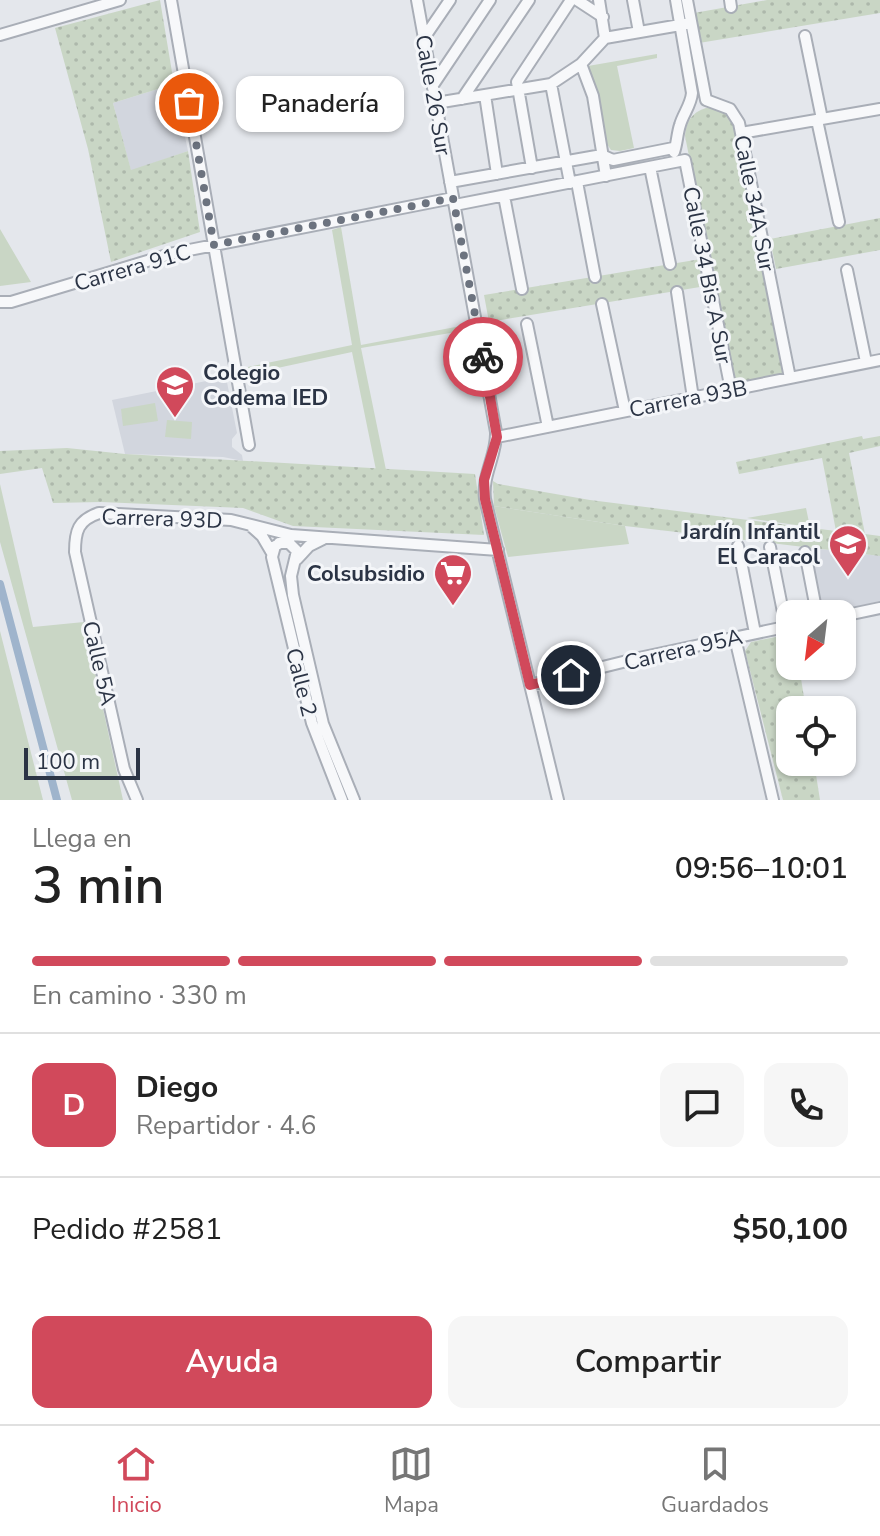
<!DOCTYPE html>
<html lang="es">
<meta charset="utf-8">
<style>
body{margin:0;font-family:"Nunito Sans",sans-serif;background:#f6f6f6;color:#222;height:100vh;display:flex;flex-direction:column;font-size:30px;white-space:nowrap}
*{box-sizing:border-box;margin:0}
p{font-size:26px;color:#767676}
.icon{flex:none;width:44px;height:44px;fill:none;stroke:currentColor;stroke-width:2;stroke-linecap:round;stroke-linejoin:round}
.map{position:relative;height:800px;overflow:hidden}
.details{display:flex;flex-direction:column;background:#fff;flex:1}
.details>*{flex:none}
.needle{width:52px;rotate:208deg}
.controls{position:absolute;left:776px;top:600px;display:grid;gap:16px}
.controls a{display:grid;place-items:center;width:80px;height:80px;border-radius:16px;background:#fff;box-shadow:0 2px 6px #0004;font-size:40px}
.scale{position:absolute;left:24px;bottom:20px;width:116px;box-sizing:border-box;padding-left:8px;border:4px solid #2b3445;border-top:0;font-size:22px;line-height:28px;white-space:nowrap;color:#2b3445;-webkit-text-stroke:6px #f4f6f9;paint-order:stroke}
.pin{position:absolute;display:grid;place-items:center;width:68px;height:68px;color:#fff;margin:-34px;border:4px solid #fff;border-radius:50%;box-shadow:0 2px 8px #0007}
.courier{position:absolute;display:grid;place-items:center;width:80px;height:80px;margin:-40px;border:6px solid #d1495b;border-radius:50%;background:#fff;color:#222;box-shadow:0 2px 10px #0007}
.bubble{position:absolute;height:56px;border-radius:16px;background:#fff;box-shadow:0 2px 6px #0004;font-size:26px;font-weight:600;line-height:56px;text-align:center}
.headline em{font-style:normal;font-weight:600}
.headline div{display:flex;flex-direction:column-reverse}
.headline{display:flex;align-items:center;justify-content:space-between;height:136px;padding:0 32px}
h1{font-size:52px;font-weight:600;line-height:60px}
.bar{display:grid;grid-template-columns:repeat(4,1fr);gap:12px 8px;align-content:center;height:96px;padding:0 32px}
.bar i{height:10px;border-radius:6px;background:#e0e0e0}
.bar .current{background:#d1495b}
.bar p{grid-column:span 4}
.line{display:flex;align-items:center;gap:20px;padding:0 32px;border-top:2px solid #e0e0e0}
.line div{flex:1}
.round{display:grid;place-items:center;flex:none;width:84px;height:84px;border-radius:16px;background:#f6f6f6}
.button{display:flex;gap:16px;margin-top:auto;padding:16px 32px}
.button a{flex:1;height:92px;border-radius:16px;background:#d1495b;color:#fff;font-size:32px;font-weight:600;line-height:92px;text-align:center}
.button a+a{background:#f6f6f6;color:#222}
.menu{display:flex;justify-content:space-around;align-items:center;height:112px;border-top:2px solid #e0e0e0;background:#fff;font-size:22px;color:#767676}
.menu a{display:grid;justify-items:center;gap:4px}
.menu .current{color:#d1495b}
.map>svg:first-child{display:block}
</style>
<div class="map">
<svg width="880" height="800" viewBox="0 0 880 800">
<defs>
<pattern id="park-dots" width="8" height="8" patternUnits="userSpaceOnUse" patternTransform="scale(2)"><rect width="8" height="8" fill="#c9d6c5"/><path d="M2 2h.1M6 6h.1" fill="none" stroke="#adb8ab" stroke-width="1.8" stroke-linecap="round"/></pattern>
</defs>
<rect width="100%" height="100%" fill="#e4e7ec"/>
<!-- built -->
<path fill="#d2d6de" d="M 174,84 L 188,151 L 131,171 L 113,103 Z
M 226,377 L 237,433 L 232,439 L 232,447 L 242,455 L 243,461 L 223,457 L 125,454 L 112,400 Z
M 811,548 L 880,556 L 880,601 L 823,614 Z"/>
<!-- grass -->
<path fill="#c9d6c5" d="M 657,54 L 657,58 L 617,66 L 634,148 L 620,151 L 611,150 L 603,138 L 588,66 Z
M 341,227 L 361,345 L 466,325 L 468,330 L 361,348 L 386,470 L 376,470 L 352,352 L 249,374 L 248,367 L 352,345 L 332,230 Z
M 0,229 L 31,282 L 0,286 Z
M 155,403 L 158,421 L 123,426 L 121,409 Z
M 167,420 L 192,422 L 191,439 L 165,437 Z
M 0,484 L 33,627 L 84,622 L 123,800 L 72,800 L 0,542 Z
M 494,506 L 625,526 L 629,544 L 508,557 Z
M 806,508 L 810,527 L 747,518 Z
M 0,631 L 43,800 L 0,800 Z"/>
<!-- park -->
<path fill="url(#park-dots)" d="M 160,0 L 174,84 L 113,103 L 131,170 L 188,151 L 200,232 L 111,262 L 88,149 L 55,28 Z
M 767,0 L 880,0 L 880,13 L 699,43 L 694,13 Z
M 712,107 L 726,111 L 733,117 L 785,374 L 734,384 L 685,136 C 686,119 695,109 712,107 Z
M 880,218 L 880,250 L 776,269 L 770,239 Z
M 701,259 L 706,286 L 489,322 L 484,295 Z
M 862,436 L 863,439 L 880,436 L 880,446 L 849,453 L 865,534 L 880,536 L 880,556 L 625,526 L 494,506 L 493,481 L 498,484 L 590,500 L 836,531 L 822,458 L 739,474 L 736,462 Z
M 67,448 L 125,454 L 475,474 L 484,535 L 293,526 L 243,508 L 101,502 L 53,503 L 42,468 L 0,474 L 0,451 Z
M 790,634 L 790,666 L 799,666 L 806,710 L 790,710 L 790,762 L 814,762 L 820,800 L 783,800 L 745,651 L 751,642 Z"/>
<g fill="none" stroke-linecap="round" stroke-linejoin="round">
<!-- canal -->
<path stroke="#9fb4cc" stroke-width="8" d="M 0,584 L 57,800"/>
<!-- minor casing -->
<g stroke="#a9aeb7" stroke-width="14">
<path id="minor" d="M 171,0 L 249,445
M 417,0 L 496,432 C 497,455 482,474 485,499 L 558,800
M 577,0 L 603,17
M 599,0 L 605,38
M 633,0 L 639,32
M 687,0 L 706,100 L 730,109 L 739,123 L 790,378
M 730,0 L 731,7
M 0,35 L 120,0
M 805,36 L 822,119
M 424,38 L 450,0
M 605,38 L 686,24
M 581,64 L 593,96 L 606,176
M 551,84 L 570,183
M 433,85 L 490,0
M 485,95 L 497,174
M 462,99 L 529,0
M 436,103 L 551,84 L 581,64 L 605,38
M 817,120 L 839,222
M 741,133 L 880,109
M 674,152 C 677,144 677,134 680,125 C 683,114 691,105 692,93 L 676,0
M 650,167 L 670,264
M 532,168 L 517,82 L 571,0
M 450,182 L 602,155 L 613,160 L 673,148
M 577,182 L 595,277
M 504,196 L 522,289
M 455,205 L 685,160 L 731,390
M 847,270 L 866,362
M 677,292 L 693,398
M 0,302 L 11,302 L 174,253 L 453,198
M 602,304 L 625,411
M 527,324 L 548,427
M 497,437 L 880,360
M 252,527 L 262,536 L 272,553
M 291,537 L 275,546 L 272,557 L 312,723 L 342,800
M 279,543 L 289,543 L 297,551 L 291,576 L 293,595 L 323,724 L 354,800
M 738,546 L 755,633
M 770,547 L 786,627
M 805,552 L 817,614
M 297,559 L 309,546 L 323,539
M 842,616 L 880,608
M 735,638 L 773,800
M 530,685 L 639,658 L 790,626
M 137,800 L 124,769 L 75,552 C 75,531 78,520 99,513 L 231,520 L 291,535 L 498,550"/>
</g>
<!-- minor -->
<use href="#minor" stroke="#f7f8fa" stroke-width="10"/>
</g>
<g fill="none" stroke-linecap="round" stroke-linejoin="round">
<!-- done -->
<path stroke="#6c737f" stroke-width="8" stroke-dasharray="0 14.4" d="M 189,103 L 214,245 L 453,198 L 483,357"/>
<!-- route -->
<path stroke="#d1495b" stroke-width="10" d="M 483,357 L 497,437 L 484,480 L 485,499 L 530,685 L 571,675"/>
</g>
<!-- icons -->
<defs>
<g id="school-pin" transform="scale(2)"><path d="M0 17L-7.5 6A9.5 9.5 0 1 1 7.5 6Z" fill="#d1495b" stroke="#f4f6f9"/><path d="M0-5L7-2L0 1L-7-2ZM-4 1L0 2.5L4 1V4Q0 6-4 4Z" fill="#fff"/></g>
<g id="supermarket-pin" transform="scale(2)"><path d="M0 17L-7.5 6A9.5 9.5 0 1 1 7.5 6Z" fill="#d1495b" stroke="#f4f6f9"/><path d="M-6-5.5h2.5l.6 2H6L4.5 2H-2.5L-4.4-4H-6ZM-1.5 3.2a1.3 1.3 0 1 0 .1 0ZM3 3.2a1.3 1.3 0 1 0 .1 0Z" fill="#fff"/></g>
</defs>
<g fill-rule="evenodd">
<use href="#school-pin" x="175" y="385"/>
<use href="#school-pin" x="848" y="544"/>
<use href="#supermarket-pin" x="453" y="573"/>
</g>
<g text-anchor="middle" stroke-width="6" stroke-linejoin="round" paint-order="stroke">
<!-- street labels -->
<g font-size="22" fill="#2b3445" stroke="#f4f6f9">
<text transform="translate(434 95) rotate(80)" y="8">Calle 26 Sur</text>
<text transform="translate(755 203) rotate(79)" y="8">Calle 34A Sur</text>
<text transform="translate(132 267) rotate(-16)" y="8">Carrera 91C</text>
<text transform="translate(708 275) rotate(79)" y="8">Calle 34 Bis A Sur</text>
<text transform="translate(688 398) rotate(-11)" y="8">Carrera 93B</text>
<text transform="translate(162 518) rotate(2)" y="8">Carrera 93D</text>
<text transform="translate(683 649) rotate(-13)" y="8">Carrera 95A</text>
<text transform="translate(100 663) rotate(77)" y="8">Calle 5A</text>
<text transform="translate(302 682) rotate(76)" y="8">Calle 2</text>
</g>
<!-- poi labels -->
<g font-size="22" font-weight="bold" fill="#2b3445" stroke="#f4f6f9" text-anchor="end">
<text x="203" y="380" text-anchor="start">Colegio<tspan x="203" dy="25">Codema IED</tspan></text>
<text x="820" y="539">Jardín Infantil<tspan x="820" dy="25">El Caracol</tspan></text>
<text x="425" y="581">Colsubsidio</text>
</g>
</g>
</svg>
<div class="controls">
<a><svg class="needle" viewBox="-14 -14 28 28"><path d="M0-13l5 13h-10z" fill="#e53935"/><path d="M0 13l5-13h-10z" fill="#767676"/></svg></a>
<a><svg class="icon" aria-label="locate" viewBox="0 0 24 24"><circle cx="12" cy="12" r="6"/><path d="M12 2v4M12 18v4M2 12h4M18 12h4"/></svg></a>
</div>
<div class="scale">100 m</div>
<div class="pin" style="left:189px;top:103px;background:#ea580c"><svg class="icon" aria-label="bag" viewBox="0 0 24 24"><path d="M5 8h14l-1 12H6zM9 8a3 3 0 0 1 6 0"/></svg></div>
<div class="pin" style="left:571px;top:675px;background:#1f2937"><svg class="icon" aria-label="home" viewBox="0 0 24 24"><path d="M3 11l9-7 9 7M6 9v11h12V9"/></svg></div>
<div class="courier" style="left:483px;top:357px"><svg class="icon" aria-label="bike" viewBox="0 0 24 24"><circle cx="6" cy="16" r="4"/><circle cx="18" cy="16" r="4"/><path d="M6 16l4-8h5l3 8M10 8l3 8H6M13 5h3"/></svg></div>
<div class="bubble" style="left:236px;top:76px;width:168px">Panadería</div>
</div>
<section class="details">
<div class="headline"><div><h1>3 min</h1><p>Llega en</p></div><em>09:56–10:01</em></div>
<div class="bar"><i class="current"></i><i class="current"></i><i class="current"></i><i></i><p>En camino · 330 m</p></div>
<div class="line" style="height:144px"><b class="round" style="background:#d1495b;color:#fff">D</b><div><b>Diego</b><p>Repartidor · 4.6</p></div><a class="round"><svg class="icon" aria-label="chat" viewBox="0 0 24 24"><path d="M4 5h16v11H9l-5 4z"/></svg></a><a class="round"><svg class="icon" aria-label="phone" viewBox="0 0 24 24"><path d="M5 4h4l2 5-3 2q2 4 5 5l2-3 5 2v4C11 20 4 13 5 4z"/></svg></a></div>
<div class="line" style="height:104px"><div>Pedido #2581</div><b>$50,100</b></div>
<div class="button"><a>Ayuda</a><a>Compartir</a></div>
</section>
<nav class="menu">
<a class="current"><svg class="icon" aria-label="home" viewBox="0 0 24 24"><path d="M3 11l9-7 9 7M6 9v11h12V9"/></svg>Inicio</a>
<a><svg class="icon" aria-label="map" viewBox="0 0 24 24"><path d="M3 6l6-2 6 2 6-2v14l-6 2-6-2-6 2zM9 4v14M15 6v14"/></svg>Mapa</a>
<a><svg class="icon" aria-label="saved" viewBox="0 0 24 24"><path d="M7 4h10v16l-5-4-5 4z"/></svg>Guardados</a>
</nav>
